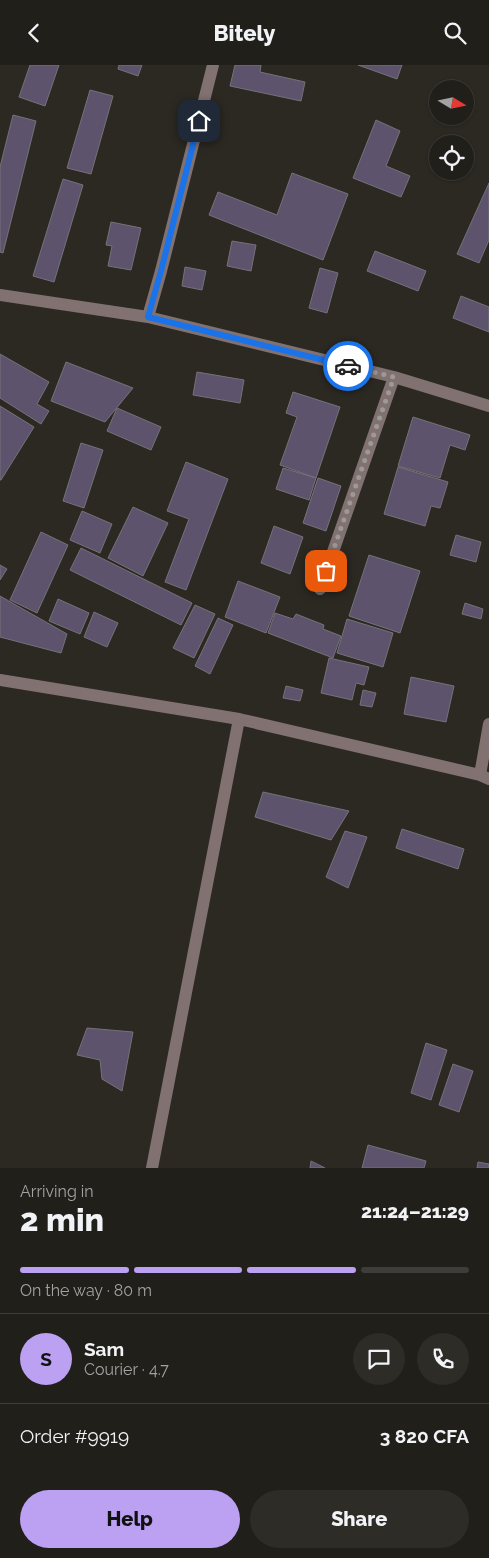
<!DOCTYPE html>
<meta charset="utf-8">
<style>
body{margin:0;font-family:Raleway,sans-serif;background:#2d2c27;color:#f1f3f6;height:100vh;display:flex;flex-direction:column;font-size:19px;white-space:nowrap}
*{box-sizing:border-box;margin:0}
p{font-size:16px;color:#a2a2a2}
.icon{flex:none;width:28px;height:28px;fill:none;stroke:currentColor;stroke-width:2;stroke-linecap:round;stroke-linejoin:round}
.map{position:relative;height:1103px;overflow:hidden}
.details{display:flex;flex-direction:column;background:#211f1a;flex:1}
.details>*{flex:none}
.needle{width:32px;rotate:100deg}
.tools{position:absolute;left:429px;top:15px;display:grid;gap:10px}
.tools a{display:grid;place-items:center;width:45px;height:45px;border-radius:50%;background:#211f1a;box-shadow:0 1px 4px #0004,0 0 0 1px #3e3d39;font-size:25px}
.pin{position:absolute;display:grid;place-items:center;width:42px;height:42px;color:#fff;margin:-21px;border-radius:10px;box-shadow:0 2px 8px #0006}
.courier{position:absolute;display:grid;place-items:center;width:50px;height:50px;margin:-25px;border:4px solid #1a73e8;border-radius:50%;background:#fff;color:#222;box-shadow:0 1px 6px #0007}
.head em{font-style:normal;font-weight:800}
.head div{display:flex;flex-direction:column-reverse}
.head{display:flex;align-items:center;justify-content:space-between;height:85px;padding:0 20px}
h1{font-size:32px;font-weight:800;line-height:38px}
.bar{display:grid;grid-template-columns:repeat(4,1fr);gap:8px 5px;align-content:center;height:60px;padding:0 20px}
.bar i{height:6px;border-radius:4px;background:#3e3d39}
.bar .active{background:#bca0f2}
.bar p{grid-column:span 4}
.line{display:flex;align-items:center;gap:12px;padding:0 20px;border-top:1px solid #3e3d39}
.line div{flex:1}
.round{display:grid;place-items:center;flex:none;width:52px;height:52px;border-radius:26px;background:#2d2c27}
.primary-button{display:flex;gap:10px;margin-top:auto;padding:10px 20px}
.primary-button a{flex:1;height:58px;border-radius:30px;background:#bca0f2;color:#111;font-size:20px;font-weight:800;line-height:58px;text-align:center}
.primary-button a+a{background:#2d2c27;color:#f1f3f6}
header{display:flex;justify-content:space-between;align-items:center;height:65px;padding:0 20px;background:#211f1a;font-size:22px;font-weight:800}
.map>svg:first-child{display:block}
</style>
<header><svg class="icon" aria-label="back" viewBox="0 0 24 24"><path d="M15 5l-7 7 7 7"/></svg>Bitely<svg class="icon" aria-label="search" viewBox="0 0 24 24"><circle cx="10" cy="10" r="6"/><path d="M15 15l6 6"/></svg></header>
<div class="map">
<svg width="489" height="1103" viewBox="0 0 489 1103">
<rect width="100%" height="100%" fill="#2c2923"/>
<!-- building -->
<path fill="#5d536d" stroke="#747279" d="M 30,0 L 59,0 L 45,41 L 19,32 Z
M 119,0 L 142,0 L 138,11 L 118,4 Z
M 235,0 L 261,0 L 260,7 L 305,17 L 301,36 L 230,21 Z
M 358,0 L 402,0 L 397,14 Z
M 90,25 L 113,31 L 91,109 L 67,103 Z
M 13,50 L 36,56 L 3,188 L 0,187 L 0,102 Z
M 376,55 L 400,66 L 386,101 L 410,111 L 401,132 L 353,113 Z
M 292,108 L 348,129 L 323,195 L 209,150 L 218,127 L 277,150 Z
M 63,114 L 83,120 L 54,217 L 33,211 Z
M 489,118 L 489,175 L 479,198 L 457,189 Z
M 111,157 L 141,163 L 131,205 L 108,201 L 112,181 L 106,180 Z
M 232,176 L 256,180 L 251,206 L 227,201 Z
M 375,186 L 426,206 L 418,226 L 367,206 Z
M 185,202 L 206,206 L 202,225 L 182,221 Z
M 320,203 L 338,208 L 327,248 L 309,243 Z
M 461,231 L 489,242 L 489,267 L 453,253 Z
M 0,289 L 49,317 L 37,339 L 49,346 L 41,359 L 0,333 Z
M 66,297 L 133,323 L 105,357 L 51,336 Z
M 197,307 L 244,315 L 240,338 L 193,330 Z
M 293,327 L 340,342 L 316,413 L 280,400 L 297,352 L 286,348 Z
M 0,341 L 34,362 L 1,415 L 0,415 Z
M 117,343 L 161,362 L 151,385 L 107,366 Z
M 413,352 L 470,370 L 465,385 L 450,380 L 440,413 L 398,401 Z
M 81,378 L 103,385 L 84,443 L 63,436 Z
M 186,397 L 228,414 L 186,525 L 165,517 L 189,454 L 167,446 Z
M 398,402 L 448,417 L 440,443 L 431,441 L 425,461 L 384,449 Z
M 283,403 L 316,413 L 309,435 L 276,424 Z
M 318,413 L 341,421 L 326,466 L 303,458 Z
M 133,442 L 168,458 L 143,511 L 108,493 Z
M 82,446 L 112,459 L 100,488 L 70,475 Z
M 274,461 L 303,472 L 290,509 L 261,498 Z
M 41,467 L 68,480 L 37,548 L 10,535 Z
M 456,470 L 481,477 L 476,497 L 450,490 Z
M 81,483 L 192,538 L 181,560 L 70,505 Z
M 369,490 L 420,506 L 400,568 L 349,551 Z
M 0,500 L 7,504 L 0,515 Z
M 238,516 L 280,532 L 266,568 L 225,552 Z
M 0,531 L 67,569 L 61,588 L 0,572 Z
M 58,534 L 89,548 L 80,569 L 49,556 Z
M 465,538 L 483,544 L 481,554 L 462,549 Z
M 195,540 L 215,549 L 194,593 L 173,583 Z
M 94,547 L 118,558 L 107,582 L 84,572 Z
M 275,548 L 293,554 L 296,549 L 324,560 L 323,564 L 341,571 L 333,593 L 268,568 Z
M 218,553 L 233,560 L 210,609 L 195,601 Z
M 347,554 L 393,568 L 383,602 L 337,588 Z
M 329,593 L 369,602 L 364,620 L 356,618 L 352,635 L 321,628 Z
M 411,612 L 454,621 L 446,657 L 404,649 Z
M 286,621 L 303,625 L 300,636 L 283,633 Z
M 363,625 L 376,628 L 372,642 L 360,640 Z
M 263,727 L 349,746 L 331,775 L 255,752 Z
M 402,764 L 464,784 L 458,804 L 396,783 Z
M 345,766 L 367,772 L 348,823 L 326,812 Z
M 87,963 L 133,967 L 122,1026 L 102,1014 L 100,995 L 77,990 Z
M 426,978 L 447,985 L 431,1035 L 411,1028 Z
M 453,999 L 473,1006 L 459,1047 L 439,1040 Z
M 368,1080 L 426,1096 L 424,1103 L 362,1103 Z
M 311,1096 L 325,1103 L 310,1103 Z
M 478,1097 L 489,1099 L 489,1103 L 477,1103 Z"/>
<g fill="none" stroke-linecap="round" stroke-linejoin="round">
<!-- minor -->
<path stroke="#817271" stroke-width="12" d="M 0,230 L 148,252 L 394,312 L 489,341
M 148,252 L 161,206 L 213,0
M 320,524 L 394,312
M 0,615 L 239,654 L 480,710 L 489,714
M 480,710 L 489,659
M 152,1103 L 239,654"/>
</g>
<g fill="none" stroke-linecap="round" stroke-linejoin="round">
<!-- done -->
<path stroke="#9c9a95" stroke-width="5" stroke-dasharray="0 9" d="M 326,506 L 394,312 L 348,301"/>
<!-- route -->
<path stroke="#1a73e8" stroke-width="6" d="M 199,56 L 161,206 L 148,252 L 348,301"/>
</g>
</svg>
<div class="tools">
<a><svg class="needle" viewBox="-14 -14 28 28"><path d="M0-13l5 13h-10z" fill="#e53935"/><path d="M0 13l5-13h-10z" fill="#a2a2a2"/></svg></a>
<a><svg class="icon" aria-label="locate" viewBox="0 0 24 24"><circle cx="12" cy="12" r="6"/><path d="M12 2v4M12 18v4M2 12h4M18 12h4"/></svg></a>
</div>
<div class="pin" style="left:326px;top:506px;background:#ea580c"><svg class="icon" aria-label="bag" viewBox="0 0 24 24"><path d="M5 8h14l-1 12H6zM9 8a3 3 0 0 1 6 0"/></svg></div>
<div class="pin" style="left:199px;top:56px;background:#1f2937"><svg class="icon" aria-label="home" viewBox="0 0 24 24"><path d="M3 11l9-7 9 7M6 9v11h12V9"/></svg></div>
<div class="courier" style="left:348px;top:301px"><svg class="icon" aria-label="car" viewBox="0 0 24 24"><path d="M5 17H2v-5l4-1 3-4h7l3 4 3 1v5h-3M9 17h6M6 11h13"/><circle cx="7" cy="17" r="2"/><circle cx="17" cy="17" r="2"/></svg></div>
</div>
<section class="details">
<div class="head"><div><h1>2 min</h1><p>Arriving in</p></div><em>21:24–21:29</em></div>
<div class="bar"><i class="active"></i><i class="active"></i><i class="active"></i><i></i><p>On the way · 80 m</p></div>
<div class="line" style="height:90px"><b class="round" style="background:#bca0f2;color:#111">S</b><div><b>Sam</b><p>Courier · 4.7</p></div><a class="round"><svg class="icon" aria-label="chat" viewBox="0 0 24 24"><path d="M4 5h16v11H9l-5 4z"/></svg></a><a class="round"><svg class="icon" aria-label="phone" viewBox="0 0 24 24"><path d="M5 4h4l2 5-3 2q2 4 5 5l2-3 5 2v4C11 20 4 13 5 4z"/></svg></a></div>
<div class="line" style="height:65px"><div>Order #9919</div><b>3 820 CFA</b></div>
<div class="primary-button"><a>Help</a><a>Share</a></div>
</section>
